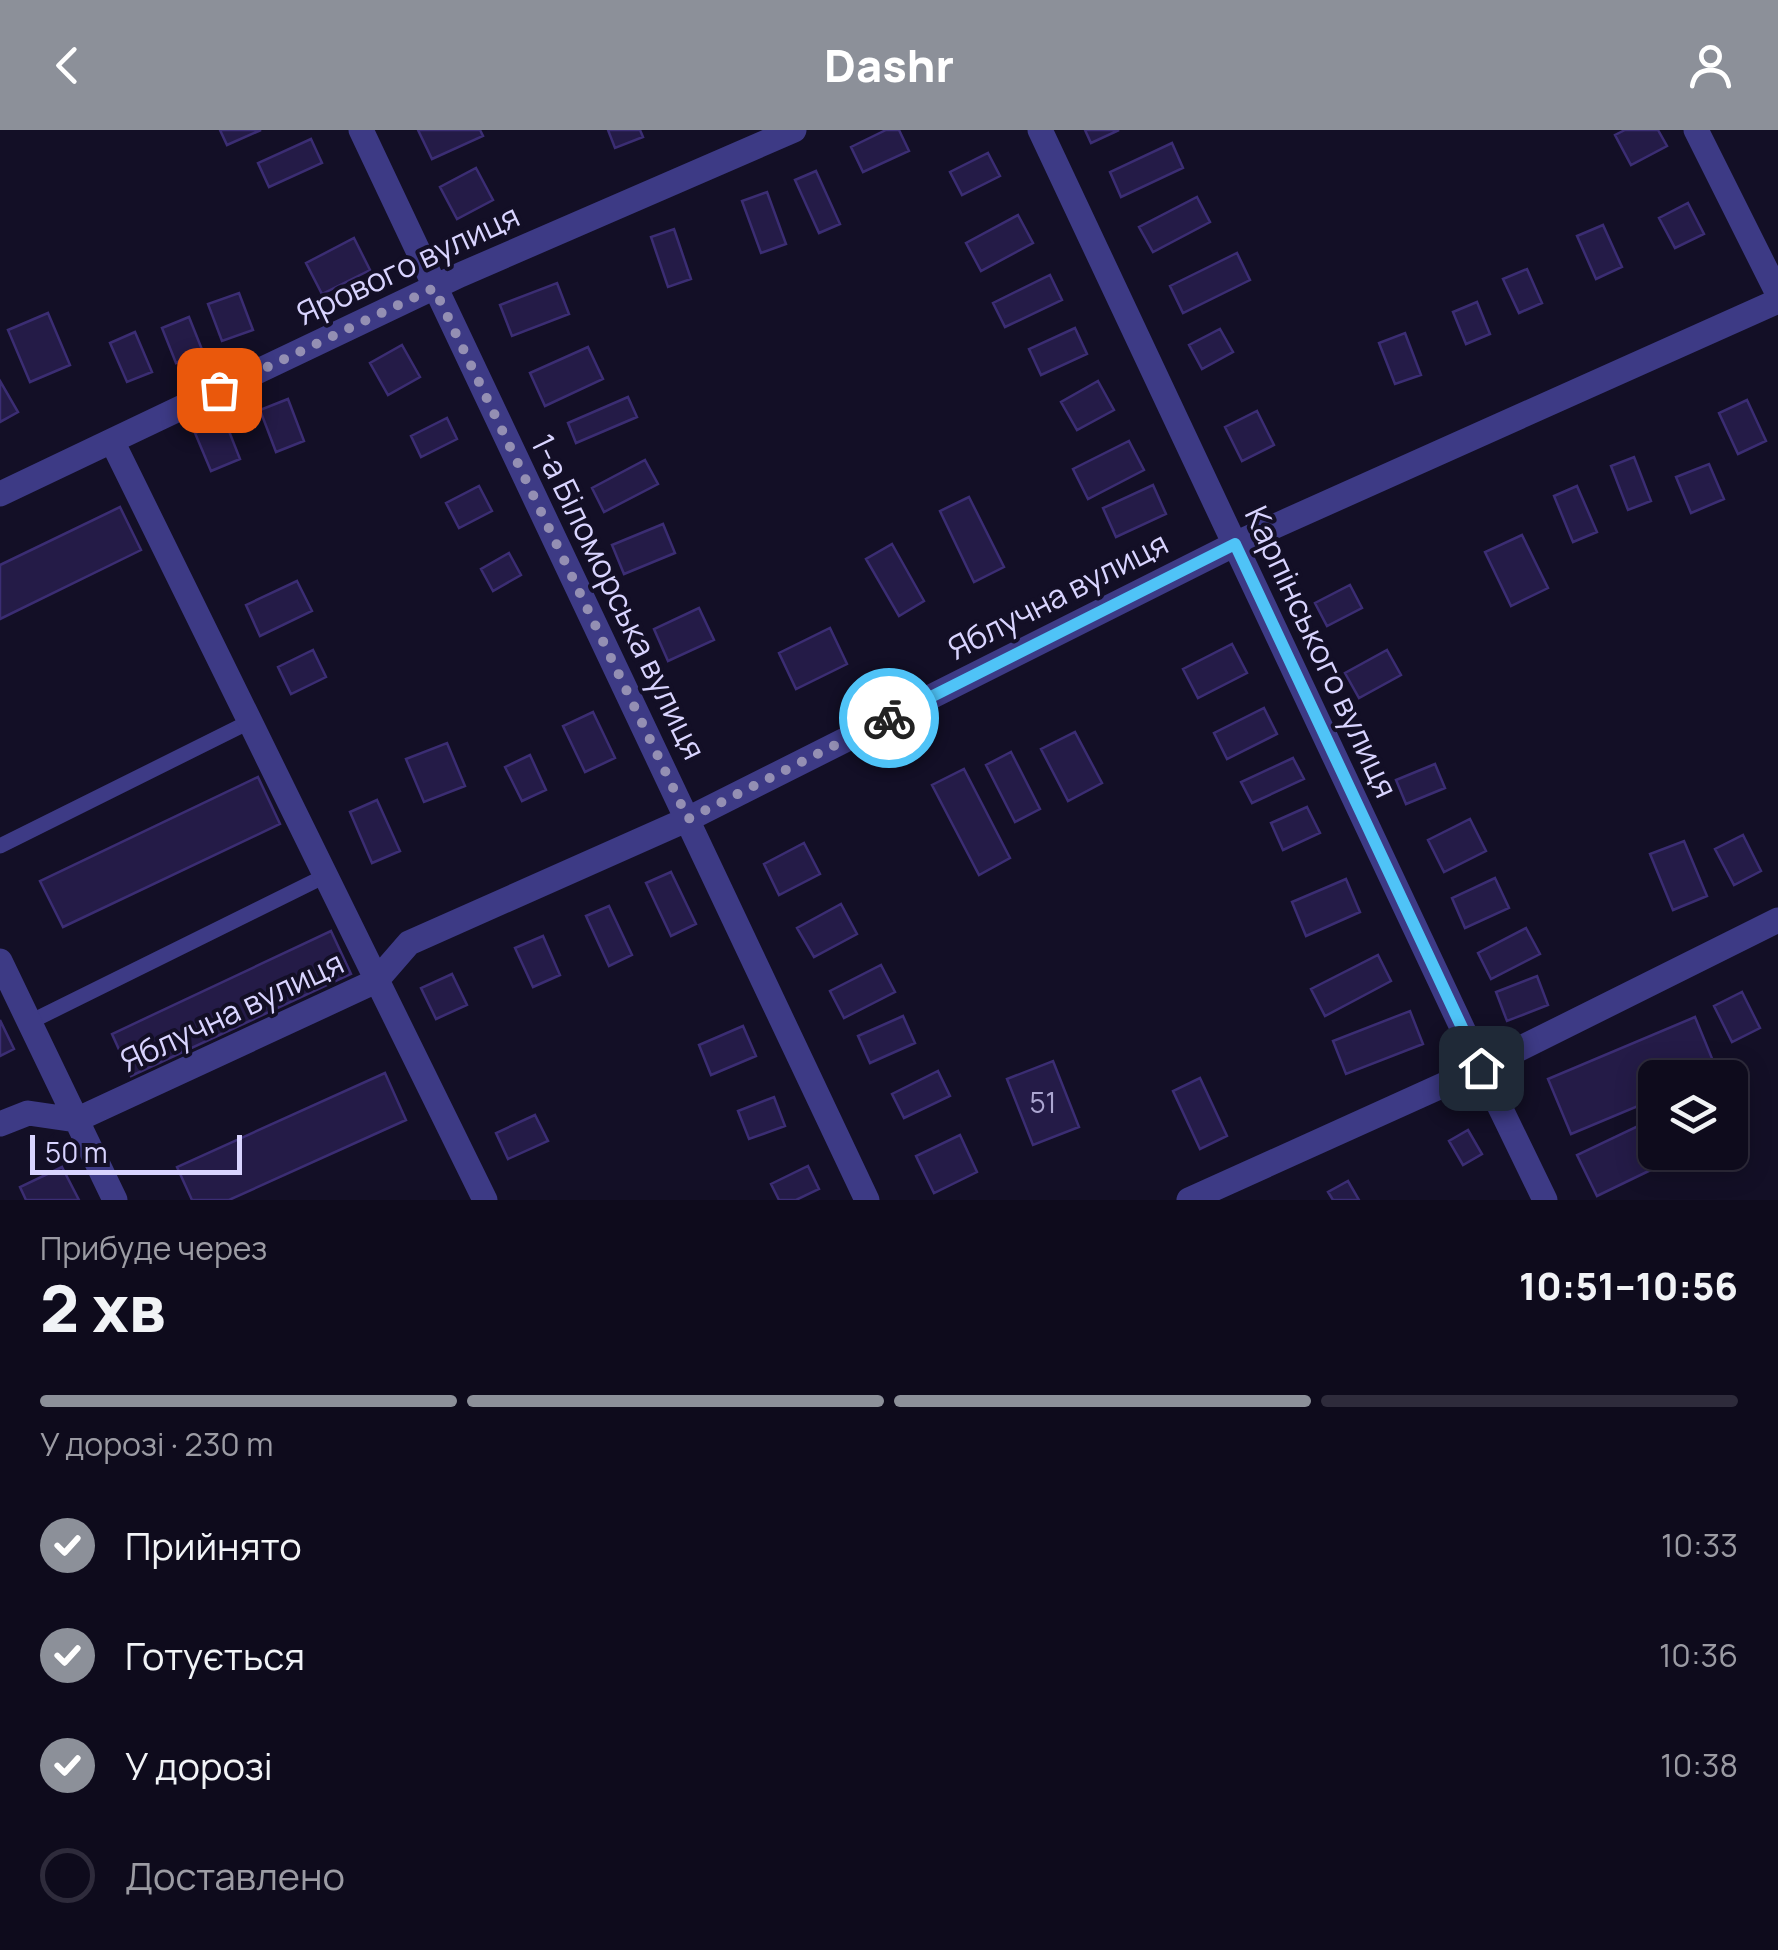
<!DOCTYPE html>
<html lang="uk">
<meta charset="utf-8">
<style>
body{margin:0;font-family:Manrope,sans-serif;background:#171425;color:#f1f3f6;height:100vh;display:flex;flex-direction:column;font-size:38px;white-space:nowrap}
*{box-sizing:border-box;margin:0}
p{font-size:32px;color:#9b9ba3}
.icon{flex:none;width:55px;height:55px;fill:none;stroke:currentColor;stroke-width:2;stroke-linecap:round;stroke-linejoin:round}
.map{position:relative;height:1070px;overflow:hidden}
.panel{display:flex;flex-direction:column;background:#0e0b1c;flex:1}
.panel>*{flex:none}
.controls{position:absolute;left:1638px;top:930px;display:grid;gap:20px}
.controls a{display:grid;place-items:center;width:110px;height:110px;border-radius:15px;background:#0e0b1c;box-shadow:0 5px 25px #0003,0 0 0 2px #2e2b3b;font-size:50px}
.scale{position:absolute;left:30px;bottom:25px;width:212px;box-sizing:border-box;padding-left:10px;border:5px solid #d9d4ff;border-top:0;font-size:28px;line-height:35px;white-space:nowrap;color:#d9d4ff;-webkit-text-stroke:8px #130f26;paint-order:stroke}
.pin{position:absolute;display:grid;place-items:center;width:85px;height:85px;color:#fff;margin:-42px;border-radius:20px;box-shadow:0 5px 15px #0006}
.courier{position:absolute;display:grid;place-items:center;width:100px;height:100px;margin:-50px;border:8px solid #4fc3f7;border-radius:50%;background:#fff;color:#222;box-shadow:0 2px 12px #0007}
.summary em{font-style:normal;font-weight:800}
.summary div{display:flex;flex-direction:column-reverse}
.summary{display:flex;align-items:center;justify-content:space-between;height:170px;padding:0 40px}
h1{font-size:65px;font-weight:800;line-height:75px}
.bar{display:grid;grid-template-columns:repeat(4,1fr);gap:15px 10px;align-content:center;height:120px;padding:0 40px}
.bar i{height:12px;border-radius:8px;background:#2e2b3b}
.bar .selected{background:#8c9099}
.bar p{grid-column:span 4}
ol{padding:0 40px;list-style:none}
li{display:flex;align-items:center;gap:30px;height:110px}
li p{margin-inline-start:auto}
li .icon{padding:10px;border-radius:50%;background:#8c9099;color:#fff;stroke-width:4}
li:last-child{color:#9b9ba3}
li i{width:55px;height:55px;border:5px solid #2e2b3b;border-radius:50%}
header{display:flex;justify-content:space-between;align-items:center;height:130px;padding:0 40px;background:#8c9099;color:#fff;font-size:45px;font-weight:800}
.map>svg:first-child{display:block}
</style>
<header><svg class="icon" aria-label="back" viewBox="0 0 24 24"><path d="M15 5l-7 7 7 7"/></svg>Dashr<svg class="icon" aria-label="person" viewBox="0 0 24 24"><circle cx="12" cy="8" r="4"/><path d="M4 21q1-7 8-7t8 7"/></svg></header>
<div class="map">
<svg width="1778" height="1070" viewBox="0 0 1778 1070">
<rect width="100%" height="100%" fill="#130f26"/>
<!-- building -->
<path fill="#241b47" stroke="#3b2d73" stroke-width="2.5" d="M 220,0 L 261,0 L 227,15 Z
M 418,0 L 480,0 L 483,6 L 432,29 Z
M 608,0 L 640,0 L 643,7 L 615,18 Z
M 886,0 L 899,0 L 909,21 L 863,42 L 851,17 Z
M 1085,0 L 1119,0 L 1091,13 Z
M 1625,0 L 1658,0 L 1667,16 L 1631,35 L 1615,5 Z
M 311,9 L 322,33 L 269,57 L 258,33 Z
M 1172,13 L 1183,38 L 1121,67 L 1110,42 Z
M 988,23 L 1000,46 L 962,65 L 950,42 Z
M 476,38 L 493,70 L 457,89 L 440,57 Z
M 816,41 L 840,94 L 819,103 L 795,50 Z
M 767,62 L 786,114 L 761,123 L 742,71 Z
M 1197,67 L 1210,92 L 1153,122 L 1139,97 Z
M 1688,73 L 1704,104 L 1675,118 L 1659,88 Z
M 1018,85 L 1033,113 L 981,141 L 966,113 Z
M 1603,95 L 1622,137 L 1596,149 L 1577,106 Z
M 674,99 L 691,149 L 668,157 L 651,107 Z
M 354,108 L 370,140 L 322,164 L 306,133 Z
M 1237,123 L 1250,150 L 1183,183 L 1170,156 Z
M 1527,139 L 1542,173 L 1519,183 L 1503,149 Z
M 1050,145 L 1062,170 L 1005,197 L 993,173 Z
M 557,153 L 569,184 L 512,206 L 500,175 Z
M 239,163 L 253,200 L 222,211 L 208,174 Z
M 1477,172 L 1490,204 L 1466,214 L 1453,182 Z
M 48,183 L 70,235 L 30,252 L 8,200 Z
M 189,187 L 203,222 L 176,233 L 162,198 Z
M 1075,198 L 1087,224 L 1041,245 L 1029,219 Z
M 1220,199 L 1233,222 L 1202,239 L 1189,215 Z
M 135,202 L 152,242 L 127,252 L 110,213 Z
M 1405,203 L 1421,245 L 1395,254 L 1379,213 Z
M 402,215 L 420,247 L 388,265 L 370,233 Z
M 588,217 L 603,249 L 545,276 L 530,243 Z
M 0,251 L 18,282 L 0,292 Z
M 1098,251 L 1114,280 L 1077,300 L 1061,272 Z
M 628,267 L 637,287 L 576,313 L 568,293 Z
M 288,269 L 304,311 L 276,322 L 260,280 Z
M 1747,270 L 1766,311 L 1738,324 L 1719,283 Z
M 1257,281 L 1274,315 L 1242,331 L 1225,297 Z
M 447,288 L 457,309 L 421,327 L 411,306 Z
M 225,291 L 240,329 L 211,341 L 195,303 Z
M 1129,311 L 1144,340 L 1088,369 L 1073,339 Z
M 1634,327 L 1651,371 L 1628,380 L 1611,336 Z
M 645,330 L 658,354 L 604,382 L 592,358 Z
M 1709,334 L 1724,369 L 1691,383 L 1676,347 Z
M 1153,355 L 1166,384 L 1116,407 L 1103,378 Z
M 479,356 L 492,381 L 459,398 L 446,373 Z
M 1577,356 L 1597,402 L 1573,412 L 1554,366 Z
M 969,367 L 1004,437 L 974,452 L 940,381 Z
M 120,377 L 141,420 L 0,489 L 0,435 Z
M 663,394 L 675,423 L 624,444 L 612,415 Z
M 1522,405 L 1548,458 L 1511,476 L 1485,422 Z
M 892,414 L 924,471 L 899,486 L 866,429 Z
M 509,423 L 521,445 L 493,461 L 481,439 Z
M 297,451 L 312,481 L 260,506 L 246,475 Z
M 1350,455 L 1362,478 L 1327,496 L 1315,473 Z
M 699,478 L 714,510 L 668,531 L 654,499 Z
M 830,498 L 847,534 L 796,559 L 779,523 Z
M 1232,514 L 1247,543 L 1198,568 L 1183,539 Z
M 313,520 L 326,547 L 291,564 L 278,537 Z
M 1387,520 L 1401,545 L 1359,568 L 1345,543 Z
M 1264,578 L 1277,604 L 1227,629 L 1214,603 Z
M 593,582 L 615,628 L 585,642 L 563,596 Z
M 1075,602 L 1102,653 L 1068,671 L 1041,619 Z
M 447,613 L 465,656 L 424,672 L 406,629 Z
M 1011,622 L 1040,679 L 1015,692 L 986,635 Z
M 530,625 L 546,660 L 522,671 L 505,637 Z
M 1293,628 L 1304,649 L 1252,673 L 1241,652 Z
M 1435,634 L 1445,658 L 1406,674 L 1396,650 Z
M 964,639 L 1010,728 L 979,745 L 932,655 Z
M 258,647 L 280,694 L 63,797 L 40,751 Z
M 377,670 L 400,721 L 372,733 L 350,682 Z
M 1307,677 L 1320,703 L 1283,720 L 1271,693 Z
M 1470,689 L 1486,721 L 1444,742 L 1428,710 Z
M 1743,705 L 1761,741 L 1734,755 L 1715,719 Z
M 1684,711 L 1707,766 L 1673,780 L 1650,724 Z
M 804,713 L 820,744 L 779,765 L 764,734 Z
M 671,742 L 696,794 L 671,806 L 646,753 Z
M 1495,748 L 1509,778 L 1465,798 L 1452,768 Z
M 1346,749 L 1360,782 L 1306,806 L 1292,772 Z
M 841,774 L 857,804 L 814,827 L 797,798 Z
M 609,776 L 632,825 L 609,836 L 586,786 Z
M 1526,798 L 1540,824 L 1491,849 L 1478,823 Z
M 331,801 L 351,844 L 131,946 L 112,904 Z
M 543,806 L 560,845 L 533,857 L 515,818 Z
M 1378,825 L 1391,851 L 1325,886 L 1311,859 Z
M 881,835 L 895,862 L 844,888 L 830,861 Z
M 452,844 L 467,875 L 436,889 L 421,858 Z
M 1537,846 L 1548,875 L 1507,891 L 1496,862 Z
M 1742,862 L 1760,898 L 1732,912 L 1714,876 Z
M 1410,881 L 1423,914 L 1346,944 L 1333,911 Z
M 903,886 L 915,913 L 870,933 L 858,906 Z
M 1695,887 L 1718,943 L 1707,948 L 1655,948 L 1655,969 L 1571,1004 L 1548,949 Z
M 0,890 L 14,919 L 0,926 Z
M 743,896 L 756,926 L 711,945 L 699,915 Z
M 1053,931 L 1079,997 L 1033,1015 L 1007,949 Z
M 938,941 L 950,966 L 904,988 L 892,964 Z
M 385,943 L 406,990 L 229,1070 L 192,1070 L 177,1037 Z
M 1200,948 L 1227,1006 L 1200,1019 L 1173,961 Z
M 774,967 L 785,996 L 749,1009 L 738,981 Z
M 535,985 L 548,1011 L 508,1029 L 496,1003 Z
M 1655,988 L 1655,1022 L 1688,1022 L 1597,1066 L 1577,1025 Z
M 1468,1000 L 1482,1024 L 1463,1035 L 1449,1011 Z
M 960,1005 L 977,1042 L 934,1063 L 916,1026 Z
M 808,1036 L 819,1059 L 796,1070 L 779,1070 L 771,1054 Z
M 62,1037 L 79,1070 L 26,1070 L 20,1057 Z
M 1348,1051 L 1359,1070 L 1333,1070 L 1328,1062 Z"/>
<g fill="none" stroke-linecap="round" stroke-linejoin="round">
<!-- service -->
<path stroke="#3d3a85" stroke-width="15" d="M 0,716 L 249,592
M 30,892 L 325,746"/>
<!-- minor -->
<path stroke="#3d3a85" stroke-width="25" d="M 361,0 L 867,1070
M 1040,0 L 1481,938 L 1545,1070
M 1696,0 L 1778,164
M 112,311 L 485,1070
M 0,364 L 460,145 L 794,0
M 0,831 L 115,1070
M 0,994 L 28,983 L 76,990 L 376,851 L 409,813 L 688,689 L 1235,414 L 1778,171
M 1189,1070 L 1481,938 L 1778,790"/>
</g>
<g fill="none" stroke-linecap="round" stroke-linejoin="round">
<!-- done -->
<path stroke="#948fb3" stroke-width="10" stroke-dasharray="0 18" d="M 219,260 L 434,158 L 688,689 L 889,588"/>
<!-- route -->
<path stroke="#4fc3f7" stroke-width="12" d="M 889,588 L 1235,414 L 1481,938"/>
</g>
<g text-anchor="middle" stroke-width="8" stroke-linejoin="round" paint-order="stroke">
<!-- number labels -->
<g font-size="28" fill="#aca6d1">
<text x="1043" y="983">51</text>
</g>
<!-- street labels -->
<g font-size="32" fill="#d9d4ff" stroke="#130f26">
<text transform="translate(408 135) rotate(-25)" y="11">Ярового вулиця</text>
<text transform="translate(1058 466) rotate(-27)" y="11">Яблучна вулиця</text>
<text transform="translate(618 467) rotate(64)" y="11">1-а Біломорська вулиця</text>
<text transform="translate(1321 522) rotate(65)" y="11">Карпінського вулиця</text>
<text transform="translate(232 882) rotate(-25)" y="11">Яблучна вулиця</text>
</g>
</g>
</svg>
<div class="controls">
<a><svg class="icon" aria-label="layers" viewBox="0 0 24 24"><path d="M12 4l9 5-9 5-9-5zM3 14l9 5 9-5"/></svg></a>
</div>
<div class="scale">50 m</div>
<div class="pin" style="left:219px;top:260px;background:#ea580c"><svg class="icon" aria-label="bag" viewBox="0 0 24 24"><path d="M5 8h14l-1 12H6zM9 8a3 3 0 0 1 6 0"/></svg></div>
<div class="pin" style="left:1481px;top:938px;background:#1f2937"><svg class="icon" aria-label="home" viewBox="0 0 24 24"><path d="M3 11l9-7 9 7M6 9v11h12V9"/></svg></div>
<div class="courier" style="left:889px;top:588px"><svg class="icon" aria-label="bike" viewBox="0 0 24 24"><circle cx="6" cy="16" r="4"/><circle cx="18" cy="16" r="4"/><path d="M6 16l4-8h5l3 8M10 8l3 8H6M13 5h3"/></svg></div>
</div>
<section class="panel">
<div class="summary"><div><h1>2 хв</h1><p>Прибуде через</p></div><em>10:51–10:56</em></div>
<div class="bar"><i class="selected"></i><i class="selected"></i><i class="selected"></i><i></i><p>У дорозі · 230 m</p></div>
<ol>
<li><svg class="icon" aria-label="check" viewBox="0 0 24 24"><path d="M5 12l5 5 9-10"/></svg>Прийнято<p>10:33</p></li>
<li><svg class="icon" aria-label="check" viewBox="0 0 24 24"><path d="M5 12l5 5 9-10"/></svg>Готується<p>10:36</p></li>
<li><svg class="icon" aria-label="check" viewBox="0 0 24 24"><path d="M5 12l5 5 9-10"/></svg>У дорозі<p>10:38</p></li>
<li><i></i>Доставлено</li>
</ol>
</section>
